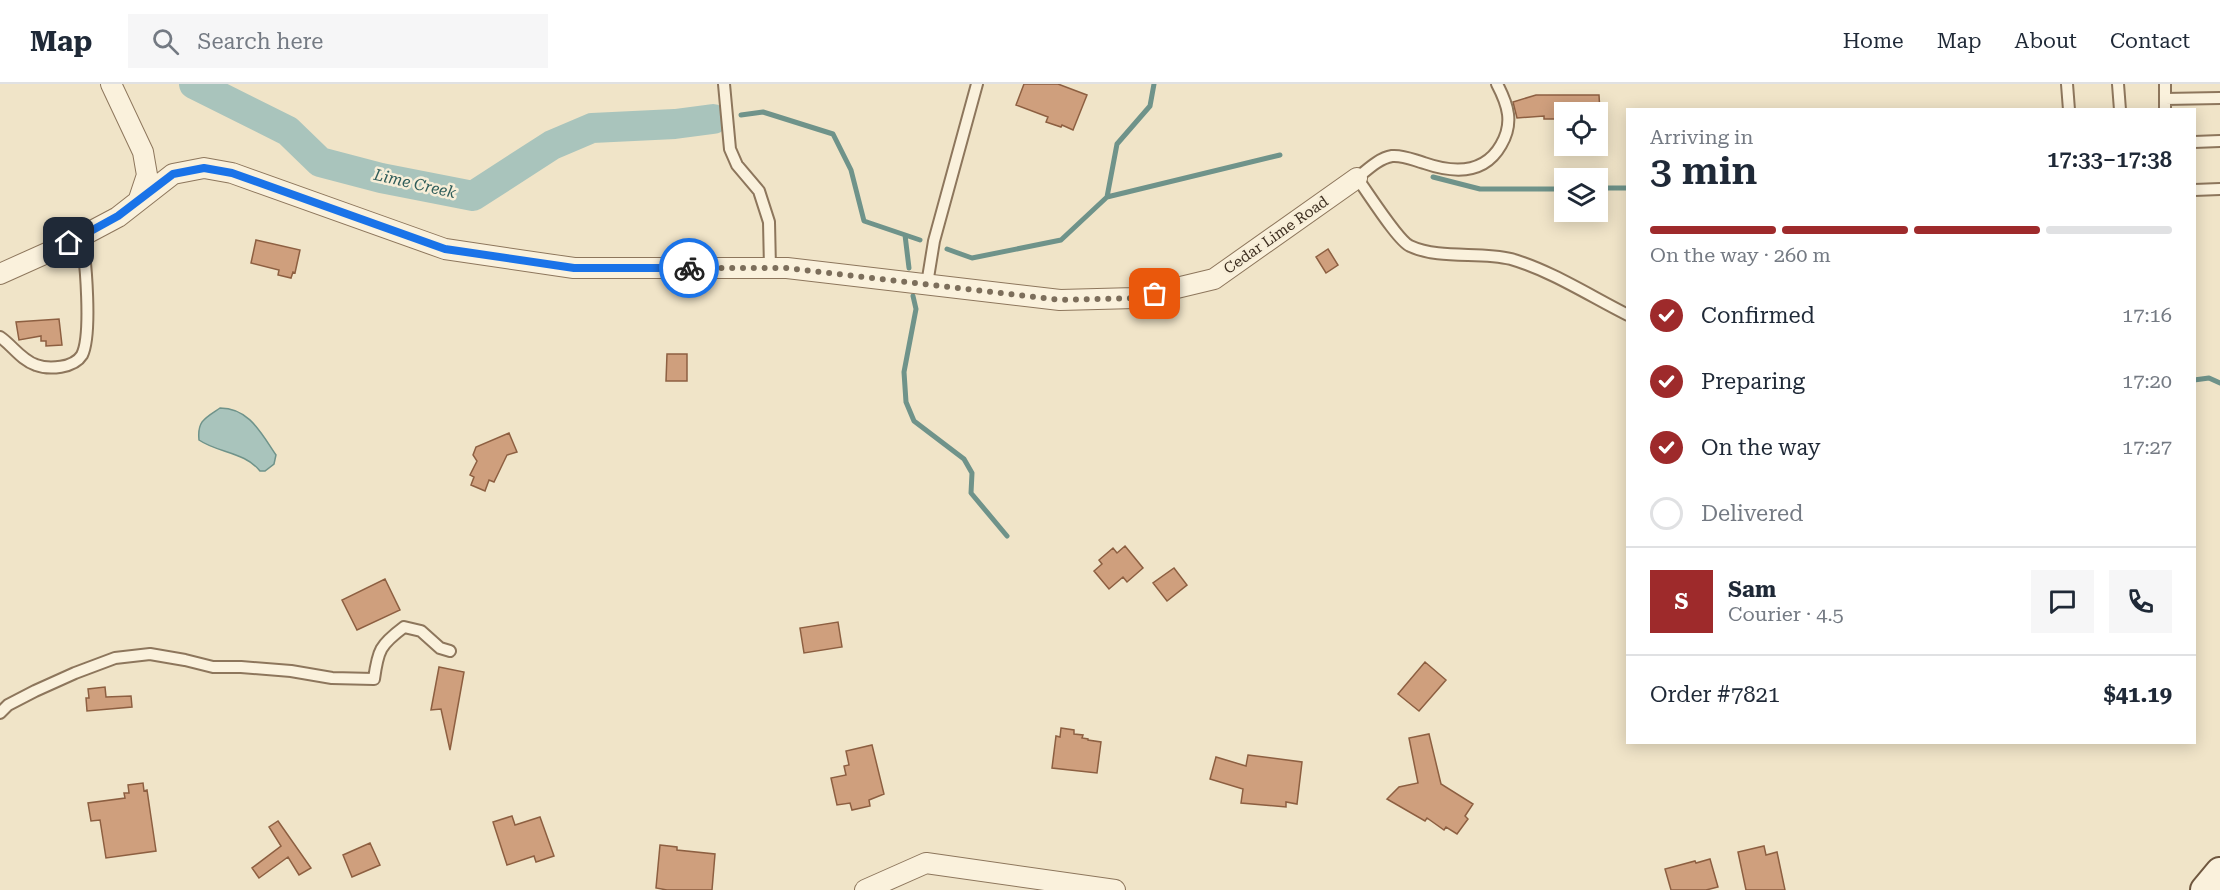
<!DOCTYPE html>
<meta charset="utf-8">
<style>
body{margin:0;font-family:"Roboto Serif",serif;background:#f6f6f7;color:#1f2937;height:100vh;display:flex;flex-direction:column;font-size:22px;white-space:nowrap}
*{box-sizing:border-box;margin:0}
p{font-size:20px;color:#747a83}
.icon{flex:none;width:33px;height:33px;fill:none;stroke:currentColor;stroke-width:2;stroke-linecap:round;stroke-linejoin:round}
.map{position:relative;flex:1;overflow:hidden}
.details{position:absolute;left:1626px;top:24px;width:570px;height:636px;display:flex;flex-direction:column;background:#fff;border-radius:0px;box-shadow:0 3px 15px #0003}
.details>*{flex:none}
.controls{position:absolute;left:1554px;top:18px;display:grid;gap:12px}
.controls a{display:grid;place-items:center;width:54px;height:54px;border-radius:0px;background:#fff;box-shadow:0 3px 15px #0003;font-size:30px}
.pin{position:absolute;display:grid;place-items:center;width:51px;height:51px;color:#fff;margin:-26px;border-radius:12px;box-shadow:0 3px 9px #0006}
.courier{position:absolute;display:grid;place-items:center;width:60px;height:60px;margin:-30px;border:4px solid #1a73e8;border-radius:50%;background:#fff;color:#222;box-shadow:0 2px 8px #0007}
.headline em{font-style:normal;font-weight:600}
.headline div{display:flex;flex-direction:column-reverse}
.headline{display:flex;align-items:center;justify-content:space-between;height:102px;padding:0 24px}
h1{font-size:39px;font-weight:600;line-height:45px}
.bar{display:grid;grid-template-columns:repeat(4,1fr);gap:9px 6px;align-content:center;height:72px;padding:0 24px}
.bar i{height:8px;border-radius:4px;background:#e0e1e3}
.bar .current{background:#9e2a2b}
.bar p{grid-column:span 4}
.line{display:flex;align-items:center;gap:15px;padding:0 24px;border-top:2px solid #e0e1e3}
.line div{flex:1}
.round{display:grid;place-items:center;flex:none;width:63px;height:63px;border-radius:0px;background:#f6f6f7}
ol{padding:0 24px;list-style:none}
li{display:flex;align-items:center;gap:18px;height:66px}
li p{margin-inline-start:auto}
li .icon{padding:6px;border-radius:50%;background:#9e2a2b;color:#fff;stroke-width:4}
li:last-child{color:#747a83}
li i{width:33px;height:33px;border:3px solid #e0e1e3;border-radius:50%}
header{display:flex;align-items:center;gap:36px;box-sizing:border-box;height:84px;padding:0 30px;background:#fff;border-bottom:2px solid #e0e1e3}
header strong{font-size:28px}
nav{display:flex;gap:33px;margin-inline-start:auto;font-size:21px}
.search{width:420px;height:54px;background:#f6f6f7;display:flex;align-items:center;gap:15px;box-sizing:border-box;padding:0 21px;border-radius:0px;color:#747a83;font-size:22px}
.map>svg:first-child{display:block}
</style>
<header>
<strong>Map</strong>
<div class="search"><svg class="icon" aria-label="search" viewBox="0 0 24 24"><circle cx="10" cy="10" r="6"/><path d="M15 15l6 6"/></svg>Search here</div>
<nav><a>Home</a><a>Map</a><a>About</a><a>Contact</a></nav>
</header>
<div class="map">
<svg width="2220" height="806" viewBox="0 0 2220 806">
<rect width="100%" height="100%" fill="#f0e4c8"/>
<!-- water -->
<path fill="#a9c4bc" stroke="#6f938a" stroke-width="1.5" d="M 220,324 C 249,324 261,349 276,371 L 274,380 L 265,387 L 260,387 C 245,368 218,369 199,356 C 197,337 205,334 220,324 Z"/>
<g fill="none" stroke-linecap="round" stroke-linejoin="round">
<!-- stream -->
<path stroke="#6f938a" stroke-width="5" d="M 741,31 L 763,28 L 833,50 L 851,86 L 864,137 L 920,156
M 1433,93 L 1480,105 L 1564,105
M 1598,104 L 1628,104
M 1107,113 L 1280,71
M 905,151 L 909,184
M 947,165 L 972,174 L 1061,156 L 1107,113 L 1117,60 L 1150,22 L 1154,0
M 913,212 L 916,225 L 904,288 L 906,318 L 914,337 L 964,375 L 972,389 L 971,409 L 1007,452
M 2194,296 L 2209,294 L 2220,299"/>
<!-- river -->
<path stroke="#a9c4bc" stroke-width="30" d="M 194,0 L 288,47 L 320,78 L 381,94 L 473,112 L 552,61 L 592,44 L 675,40 L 713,35"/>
</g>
<!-- building -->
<path fill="#cf9f7d" stroke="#8d5f41" stroke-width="1.5" d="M 1024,0 L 1058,0 L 1087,11 L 1073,46 L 1062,41 L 1061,43 L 1046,38 L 1048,33 L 1016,21 Z
M 1536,11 L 1599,11 L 1600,28 L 1564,28 L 1564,35 L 1544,35 L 1544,32 L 1517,34 L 1513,18 Z
M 256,156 L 300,166 L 295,189 L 293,188 L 291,194 L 278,191 L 279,186 L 251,179 Z
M 1328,165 L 1338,181 L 1326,189 L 1316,173 Z
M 59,235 L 62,261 L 46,262 L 46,257 L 41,257 L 41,252 L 19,256 L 16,238 Z
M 667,270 L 687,270 L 687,297 L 666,297 Z
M 509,349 L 517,368 L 507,371 L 494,398 L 489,396 L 485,407 L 471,401 L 474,393 L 470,391 L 477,377 L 473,371 L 476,363 Z
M 1125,462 L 1143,484 L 1127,498 L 1123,493 L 1109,505 L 1094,487 L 1102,480 L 1099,476 L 1113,464 L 1117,469 Z
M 1174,484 L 1187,501 L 1167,517 L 1153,499 Z
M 385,495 L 400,526 L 357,546 L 342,516 Z
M 838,538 L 842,563 L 804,569 L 800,544 Z
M 1425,578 L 1446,596 L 1419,627 L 1398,610 Z
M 439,583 L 464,588 L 450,666 L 441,625 L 431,626 Z
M 105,603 L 106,613 L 131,612 L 132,623 L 87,627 L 86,614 L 89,614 L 88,605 Z
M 1061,644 L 1074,646 L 1074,650 L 1083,651 L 1082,654 L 1088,655 L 1088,656 L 1101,658 L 1097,689 L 1052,684 L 1056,652 L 1060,653 Z
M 1429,650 L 1441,700 L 1473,720 L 1465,732 L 1468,735 L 1457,750 L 1446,743 L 1444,746 L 1427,734 L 1425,737 L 1387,715 L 1399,703 L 1418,699 L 1409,654 Z
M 872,661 L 884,710 L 869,716 L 870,722 L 852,726 L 850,719 L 837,721 L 831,694 L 846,691 L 844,682 L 849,681 L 846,667 Z
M 1248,671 L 1302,678 L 1297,720 L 1286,718 L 1286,723 L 1241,719 L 1243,705 L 1210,695 L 1216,673 L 1246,682 Z
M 143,699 L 144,707 L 147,706 L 156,767 L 106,774 L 100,736 L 91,737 L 88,719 L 125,714 L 124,709 L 129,709 L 128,701 Z
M 512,732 L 515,741 L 540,733 L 554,772 L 536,778 L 534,772 L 507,781 L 493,738 Z
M 278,737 L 311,784 L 299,791 L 288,773 L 259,794 L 252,784 L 281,762 L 269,743 Z
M 370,759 L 380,781 L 352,793 L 343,771 Z
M 660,761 L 677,763 L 677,766 L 715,770 L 712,806 L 667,806 L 656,804 Z
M 1764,762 L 1766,771 L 1777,768 L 1785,806 L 1746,806 L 1738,768 Z
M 1710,775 L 1718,803 L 1706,806 L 1671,806 L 1665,785 L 1695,777 L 1696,779 Z"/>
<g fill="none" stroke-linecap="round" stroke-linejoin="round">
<!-- service casing -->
<g stroke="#8d765c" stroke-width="14">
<path id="service" d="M 724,0 L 730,65 L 737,81 L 759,107 L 769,138 L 770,184
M 1497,0 C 1508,21 1514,39 1501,61 C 1484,91 1453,89 1424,79 C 1413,76 1404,71 1392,72 C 1379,74 1367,86 1357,94 C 1367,107 1398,157 1410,162 C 1440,176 1480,167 1511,175 C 1552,187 1590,212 1628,231
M 2067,0 L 2069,26
M 2118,0 L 2120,26
M 2165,0 L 2165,26
M 2165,15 L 2220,14
M 2194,58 L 2220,57
M 2194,106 L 2220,105
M 927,200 L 934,157 L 977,0
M 0,253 C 12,261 21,276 36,281 C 49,286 74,284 82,271 C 92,251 86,175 81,152
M 0,629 L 8,621 L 35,607 L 75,589 L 115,574 L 150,570 L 185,576 L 213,583 L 241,583 L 291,587 L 332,594 L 374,595 C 378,566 380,561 404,543 L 421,547 L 440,564 L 450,567"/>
</g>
<!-- minor casing -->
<g stroke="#8d765c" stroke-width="22">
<path id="minor" d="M 111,0 L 143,68 L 147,91 L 139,115
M 0,190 L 69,159 L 118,133 L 173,90 L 204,84 L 232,89 L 445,165 L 574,184 L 787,184 L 1060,216 L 1135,214 L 1214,195 L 1357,94
M 865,806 L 926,779 L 1115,806"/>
</g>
<!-- secondary casing -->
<g stroke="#6f573f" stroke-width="32">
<path id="secondary" d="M 2205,806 L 2220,788"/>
</g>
<!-- service -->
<use href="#service" stroke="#faf1dc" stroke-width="10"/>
<!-- minor -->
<use href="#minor" stroke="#faf1dc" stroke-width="20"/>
<!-- secondary -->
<use href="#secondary" stroke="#faf1dc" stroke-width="28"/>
</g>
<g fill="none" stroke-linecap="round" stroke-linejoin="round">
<!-- done -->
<path stroke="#7c6e5b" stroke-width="6" stroke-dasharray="0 10.8" d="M 689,184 L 787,184 L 1060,216 L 1135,214 L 1155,210"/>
<!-- route -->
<path stroke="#1a73e8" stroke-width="8" d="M 69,159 L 118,132 L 173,90 L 204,84 L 232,89 L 445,165 L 574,184 L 689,184"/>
</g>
<g text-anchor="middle" stroke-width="5" stroke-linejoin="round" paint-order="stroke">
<!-- street labels -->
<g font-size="15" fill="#3d2e20" stroke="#f7eed8">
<text transform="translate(1276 151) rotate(-35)" y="5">Cedar Lime Road</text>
</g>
<!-- water labels -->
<g font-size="16" font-style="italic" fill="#2f5d5a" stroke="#f7eed8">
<text transform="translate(415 99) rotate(13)" y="6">Lime Creek</text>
</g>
</g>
</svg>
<div class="controls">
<a><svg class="icon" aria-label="locate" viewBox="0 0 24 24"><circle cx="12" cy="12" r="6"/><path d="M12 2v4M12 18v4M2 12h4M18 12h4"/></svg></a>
<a><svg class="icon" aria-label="layers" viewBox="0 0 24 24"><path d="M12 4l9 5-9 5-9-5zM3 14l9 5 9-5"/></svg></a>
</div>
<div class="pin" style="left:1155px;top:210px;background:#ea580c"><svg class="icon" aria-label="bag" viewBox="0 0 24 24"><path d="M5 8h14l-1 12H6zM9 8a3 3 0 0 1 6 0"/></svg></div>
<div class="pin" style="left:69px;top:159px;background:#1f2937"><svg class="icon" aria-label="home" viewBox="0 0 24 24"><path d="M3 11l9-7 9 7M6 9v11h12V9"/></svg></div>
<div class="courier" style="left:689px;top:184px"><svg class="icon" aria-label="bike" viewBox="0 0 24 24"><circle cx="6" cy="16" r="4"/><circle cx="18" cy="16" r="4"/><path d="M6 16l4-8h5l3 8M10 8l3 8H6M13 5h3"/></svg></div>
<section class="details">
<div class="headline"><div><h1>3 min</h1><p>Arriving in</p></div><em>17:33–17:38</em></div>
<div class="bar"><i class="current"></i><i class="current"></i><i class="current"></i><i></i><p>On the way · 260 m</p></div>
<ol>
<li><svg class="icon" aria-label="check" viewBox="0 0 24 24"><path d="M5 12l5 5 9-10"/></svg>Confirmed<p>17:16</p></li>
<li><svg class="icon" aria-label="check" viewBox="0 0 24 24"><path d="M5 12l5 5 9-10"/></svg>Preparing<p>17:20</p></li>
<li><svg class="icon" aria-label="check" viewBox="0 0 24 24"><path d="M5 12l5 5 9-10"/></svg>On the way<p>17:27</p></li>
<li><i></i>Delivered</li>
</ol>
<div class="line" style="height:108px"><b class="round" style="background:#9e2a2b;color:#fff">S</b><div><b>Sam</b><p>Courier · 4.5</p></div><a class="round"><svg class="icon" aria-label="chat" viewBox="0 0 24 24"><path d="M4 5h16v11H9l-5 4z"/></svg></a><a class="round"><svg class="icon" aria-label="phone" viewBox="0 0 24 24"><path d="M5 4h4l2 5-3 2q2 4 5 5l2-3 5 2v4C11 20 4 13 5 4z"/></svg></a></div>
<div class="line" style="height:78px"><div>Order #7821</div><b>$41.19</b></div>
</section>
</div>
